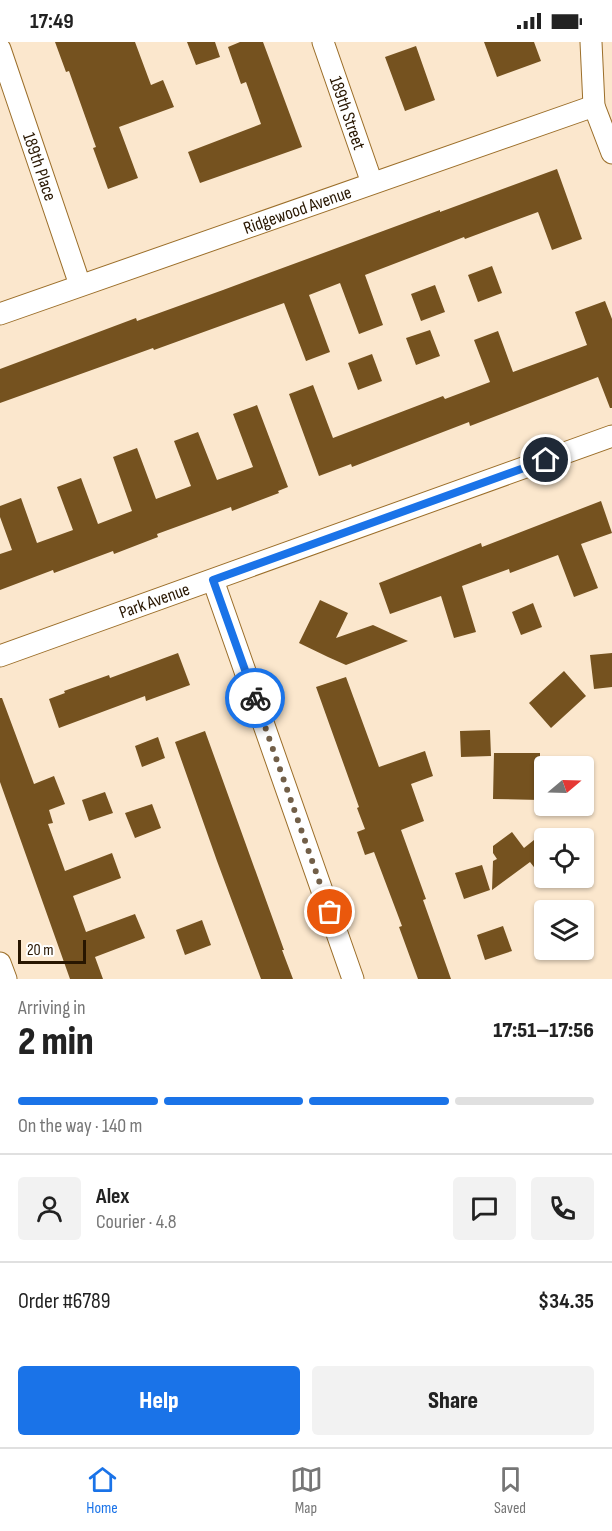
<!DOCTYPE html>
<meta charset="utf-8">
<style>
body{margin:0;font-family:"Sofia Sans Condensed",sans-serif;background:#f2f2f2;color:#222;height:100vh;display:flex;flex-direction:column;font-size:22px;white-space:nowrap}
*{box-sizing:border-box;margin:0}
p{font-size:20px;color:#767676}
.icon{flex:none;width:33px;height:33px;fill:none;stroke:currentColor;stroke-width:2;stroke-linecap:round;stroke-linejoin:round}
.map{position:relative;height:937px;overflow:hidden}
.sheet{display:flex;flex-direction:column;background:#fff;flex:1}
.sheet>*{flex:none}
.needle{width:39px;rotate:71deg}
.fabs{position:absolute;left:534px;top:714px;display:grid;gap:12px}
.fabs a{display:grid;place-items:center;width:60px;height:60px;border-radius:6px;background:#fff;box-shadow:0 2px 4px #0004;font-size:30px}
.scale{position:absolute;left:18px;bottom:15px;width:68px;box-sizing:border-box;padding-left:6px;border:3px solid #281600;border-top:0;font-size:16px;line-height:21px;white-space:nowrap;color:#281600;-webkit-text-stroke:4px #fff;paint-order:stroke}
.pin{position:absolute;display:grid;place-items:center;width:51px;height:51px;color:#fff;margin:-26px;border:3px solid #fff;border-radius:50%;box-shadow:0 2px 6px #0007}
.courier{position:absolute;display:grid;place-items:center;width:60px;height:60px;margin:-30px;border:4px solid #1a73e8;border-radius:50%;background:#fff;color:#222;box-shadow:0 2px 8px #0007}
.overview em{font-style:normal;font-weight:800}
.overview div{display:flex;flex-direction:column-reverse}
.overview{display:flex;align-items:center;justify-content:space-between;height:102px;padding:0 18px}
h1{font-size:39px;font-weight:800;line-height:45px}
.bar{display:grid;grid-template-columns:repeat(4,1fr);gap:9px 6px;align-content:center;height:72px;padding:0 18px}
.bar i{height:8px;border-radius:4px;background:#e0e0e0}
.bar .selected{background:#1a73e8}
.bar p{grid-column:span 4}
.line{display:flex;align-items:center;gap:15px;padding:0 18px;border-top:2px solid #e0e0e0}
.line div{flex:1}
.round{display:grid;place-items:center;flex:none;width:63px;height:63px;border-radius:6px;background:#f2f2f2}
.action{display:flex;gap:12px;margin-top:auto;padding:12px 18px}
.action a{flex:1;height:69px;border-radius:6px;background:#1a73e8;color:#fff;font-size:24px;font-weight:800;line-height:69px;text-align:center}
.action a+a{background:#f2f2f2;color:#222}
.status{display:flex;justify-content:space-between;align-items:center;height:42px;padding:0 30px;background:#fff;direction:ltr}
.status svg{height:16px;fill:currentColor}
.tabs{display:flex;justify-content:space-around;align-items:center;height:84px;border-top:2px solid #e0e0e0;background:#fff;font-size:16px;color:#767676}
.tabs a{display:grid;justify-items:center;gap:3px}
.tabs .selected{color:#1a73e8}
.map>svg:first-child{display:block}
</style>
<div class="status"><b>17:49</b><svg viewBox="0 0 49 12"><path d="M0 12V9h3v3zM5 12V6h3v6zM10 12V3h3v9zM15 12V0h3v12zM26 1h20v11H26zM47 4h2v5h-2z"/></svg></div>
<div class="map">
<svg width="612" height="937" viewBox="0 0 612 937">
<rect width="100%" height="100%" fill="#fbe7cd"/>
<!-- building -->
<path fill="#75521f" d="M 55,0 L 135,0 L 151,43 L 163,38 L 174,65 L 119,85 L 138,136 L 108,147 L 93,106 L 96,105 L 69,29 L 66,30 Z
M 187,0 L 215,0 L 220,15 L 196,23 Z
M 240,0 L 263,0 L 302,105 L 200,141 L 188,110 L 261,82 L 246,40 L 241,42 L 228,5 Z
M 484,0 L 534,0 L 541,19 L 497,35 Z
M 416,4 L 435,58 L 405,69 L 385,15 Z
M 557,127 L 582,197 L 552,208 L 538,170 L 465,197 L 464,195 L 365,233 L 383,283 L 359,292 L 340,241 L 309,253 L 330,310 L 306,319 L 284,261 L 154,308 L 153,306 L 0,361 L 0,327 L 136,276 L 137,279 L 223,248 L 440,168 L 440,170 Z
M 492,224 L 502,251 L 478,260 L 468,233 Z
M 435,243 L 445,270 L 421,279 L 411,252 Z
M 605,259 L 612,277 L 612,366 L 610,366 L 598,335 L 470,384 L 469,380 L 352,425 L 351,422 L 319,434 L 289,352 L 313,343 L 333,396 L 443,354 L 445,357 L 490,340 L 474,298 L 498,289 L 513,330 L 587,303 L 575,270 Z
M 430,288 L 440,314 L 416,323 L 406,296 Z
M 372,312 L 382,339 L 358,348 L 348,321 Z
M 257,363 L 288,445 L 278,449 L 279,451 L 232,469 L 231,465 L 157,492 L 158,495 L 114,512 L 113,509 L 54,531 L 53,528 L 0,548 L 0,512 L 12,508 L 0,475 L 0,464 L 21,456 L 37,501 L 73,488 L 57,445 L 81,436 L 98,482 L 132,469 L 113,415 L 137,406 L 156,457 L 191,444 L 174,399 L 198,390 L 217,438 L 253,425 L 233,372 Z
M 601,459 L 612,491 L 581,502 L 598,546 L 574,555 L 558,513 L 510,531 L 509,527 L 462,544 L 476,590 L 454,596 L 441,554 L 390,572 L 379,541 L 481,501 L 482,505 Z
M 320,558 L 348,571 L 336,596 L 373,583 L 408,599 L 346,623 L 328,615 L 299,601 Z
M 533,561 L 542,585 L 521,593 L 512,570 Z
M 178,611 L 190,643 L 146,659 L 145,654 L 59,686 L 49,657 L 65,651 L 64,649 L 109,633 L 110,636 Z
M 612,611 L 612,645 L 594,647 L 590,613 Z
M 564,629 L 586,654 L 551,686 L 529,661 Z
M 346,635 L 379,725 L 425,709 L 433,734 L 411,742 L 424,779 L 401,788 L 426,857 L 423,858 L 451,937 L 418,937 L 399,885 L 402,884 L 374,810 L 365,813 L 357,790 L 365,787 L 357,766 L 359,765 L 316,645 Z
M 0,656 L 2,656 L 34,742 L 54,734 L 65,762 L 49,768 L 53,781 L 48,782 L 65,829 L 112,811 L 121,836 L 73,854 L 86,890 L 135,872 L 145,896 L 95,915 L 103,937 L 70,937 L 0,740 Z
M 490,688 L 491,714 L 461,715 L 460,689 Z
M 205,689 L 284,908 L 282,908 L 293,937 L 261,937 L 217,819 L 175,700 Z
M 158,695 L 165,716 L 142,725 L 135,704 Z
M 494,711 L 540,711 L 540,758 L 493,757 Z
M 105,750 L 113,771 L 89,779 L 82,758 Z
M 152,762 L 161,786 L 135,796 L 125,771 Z
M 512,790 L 524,806 L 544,790 L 544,838 L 530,820 L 492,848 L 493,819 L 497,817 L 493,811 L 493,804 Z
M 482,823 L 490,848 L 464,857 L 455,831 Z
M 202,878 L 211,903 L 185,913 L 176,888 Z
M 503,884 L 512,909 L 485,918 L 477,893 Z"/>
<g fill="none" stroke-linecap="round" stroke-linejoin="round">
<!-- minor casing -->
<g stroke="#9b6e29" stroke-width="23">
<g id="minor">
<path id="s1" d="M 323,0 L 372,141"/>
<path d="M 591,0 L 594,64 L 612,111"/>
<path id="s2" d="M 0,7 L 80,243"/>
<path id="s3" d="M 0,272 L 594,64"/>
<path d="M 213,538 L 353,937"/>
<path id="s4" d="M 0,614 L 612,394"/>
<path d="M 0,921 L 6,937"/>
</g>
</g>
<!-- minor -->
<use href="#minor" stroke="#fff" stroke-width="21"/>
</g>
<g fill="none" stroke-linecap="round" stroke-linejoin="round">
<!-- done -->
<path stroke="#725f48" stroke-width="6" stroke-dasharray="0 10.8" d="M 255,656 L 330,870"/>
<!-- route -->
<path stroke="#1a73e8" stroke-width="8" d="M 255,656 L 213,538 L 546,418"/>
</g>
<g text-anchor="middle" stroke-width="6" stroke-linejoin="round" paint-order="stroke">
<!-- street labels -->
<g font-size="18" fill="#281600" stroke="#fff">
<text dy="6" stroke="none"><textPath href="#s1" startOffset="75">189th Street</textPath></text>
<text dy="6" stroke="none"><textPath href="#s2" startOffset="124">189th Place</textPath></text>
<text dy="6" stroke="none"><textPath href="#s3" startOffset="315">Ridgewood Avenue</textPath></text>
<text dy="6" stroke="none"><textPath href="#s4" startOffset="164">Park Avenue</textPath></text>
</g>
</g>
</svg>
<div class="fabs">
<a><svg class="needle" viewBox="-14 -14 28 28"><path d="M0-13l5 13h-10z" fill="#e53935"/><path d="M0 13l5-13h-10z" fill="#767676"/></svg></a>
<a><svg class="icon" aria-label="locate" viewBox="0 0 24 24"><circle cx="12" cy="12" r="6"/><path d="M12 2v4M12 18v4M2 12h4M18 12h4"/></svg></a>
<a><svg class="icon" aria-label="layers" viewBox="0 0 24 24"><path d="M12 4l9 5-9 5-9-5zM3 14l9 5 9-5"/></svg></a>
</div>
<div class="scale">20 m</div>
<div class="pin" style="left:330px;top:870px;background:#ea580c"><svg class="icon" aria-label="bag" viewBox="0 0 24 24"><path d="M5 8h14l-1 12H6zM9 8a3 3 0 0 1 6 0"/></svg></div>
<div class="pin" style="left:546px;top:418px;background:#1f2937"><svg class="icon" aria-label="home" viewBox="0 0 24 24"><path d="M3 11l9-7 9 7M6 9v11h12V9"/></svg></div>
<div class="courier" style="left:255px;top:656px"><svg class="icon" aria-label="bike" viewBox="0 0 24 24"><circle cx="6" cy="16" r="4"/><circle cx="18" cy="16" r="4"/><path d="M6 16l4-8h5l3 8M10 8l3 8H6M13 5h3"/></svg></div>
</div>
<section class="sheet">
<div class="overview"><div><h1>2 min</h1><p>Arriving in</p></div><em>17:51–17:56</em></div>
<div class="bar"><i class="selected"></i><i class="selected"></i><i class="selected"></i><i></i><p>On the way · 140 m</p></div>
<div class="line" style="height:108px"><a class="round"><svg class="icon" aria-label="person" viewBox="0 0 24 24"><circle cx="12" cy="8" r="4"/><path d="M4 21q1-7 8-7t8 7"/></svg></a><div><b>Alex</b><p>Courier · 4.8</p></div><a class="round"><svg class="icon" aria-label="chat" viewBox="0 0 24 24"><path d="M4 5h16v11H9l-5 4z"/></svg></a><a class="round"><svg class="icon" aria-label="phone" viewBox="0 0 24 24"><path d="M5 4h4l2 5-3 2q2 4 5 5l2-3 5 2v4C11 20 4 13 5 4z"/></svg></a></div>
<div class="line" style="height:78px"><div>Order #6789</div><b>$34.35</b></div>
<div class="action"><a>Help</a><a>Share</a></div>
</section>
<nav class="tabs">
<a class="selected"><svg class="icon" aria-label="home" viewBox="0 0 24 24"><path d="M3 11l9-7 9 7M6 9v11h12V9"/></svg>Home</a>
<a><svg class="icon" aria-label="map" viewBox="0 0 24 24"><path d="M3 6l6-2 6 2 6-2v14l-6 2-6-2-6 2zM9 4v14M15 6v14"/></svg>Map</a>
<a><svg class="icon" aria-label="saved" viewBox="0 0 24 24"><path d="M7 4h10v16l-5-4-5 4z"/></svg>Saved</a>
</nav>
